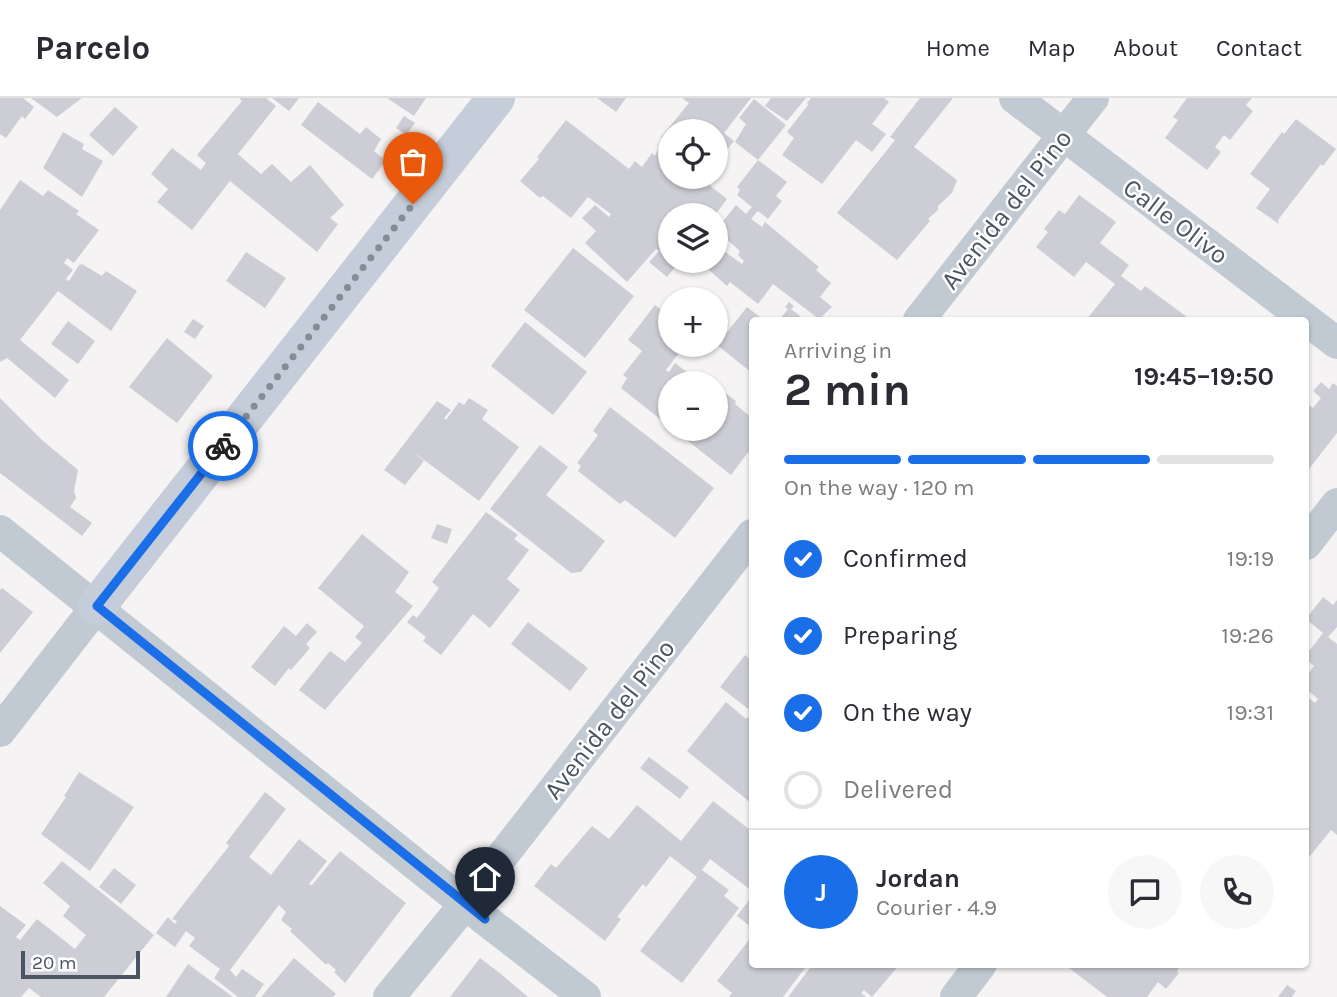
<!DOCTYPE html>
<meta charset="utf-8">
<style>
body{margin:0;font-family:Karla,sans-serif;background:#f7f7f7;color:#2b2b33;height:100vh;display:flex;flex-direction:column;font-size:26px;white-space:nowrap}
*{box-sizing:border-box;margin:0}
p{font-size:23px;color:#7c7c81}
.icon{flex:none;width:38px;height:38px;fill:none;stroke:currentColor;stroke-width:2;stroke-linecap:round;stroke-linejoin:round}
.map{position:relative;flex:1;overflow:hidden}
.side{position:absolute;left:749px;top:219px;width:560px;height:651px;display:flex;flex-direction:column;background:#fff;border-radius:7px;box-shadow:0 2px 5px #0004}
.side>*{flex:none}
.controls{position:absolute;left:658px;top:21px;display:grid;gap:14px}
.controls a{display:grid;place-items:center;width:70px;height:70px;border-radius:50%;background:#fff;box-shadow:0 2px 5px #0004;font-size:35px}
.scale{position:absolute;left:21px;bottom:18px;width:119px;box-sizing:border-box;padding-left:7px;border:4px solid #4a5561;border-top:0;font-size:19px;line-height:24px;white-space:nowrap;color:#4a5561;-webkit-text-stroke:5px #fff;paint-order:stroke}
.pin{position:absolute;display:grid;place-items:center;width:60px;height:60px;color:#fff;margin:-72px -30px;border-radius:50% 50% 50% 0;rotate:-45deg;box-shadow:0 0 7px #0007}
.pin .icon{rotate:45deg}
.courier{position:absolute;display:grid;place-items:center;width:70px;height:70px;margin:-35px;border:5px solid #1a6ee7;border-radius:50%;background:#fff;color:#222;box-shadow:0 2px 9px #0007}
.summary em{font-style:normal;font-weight:700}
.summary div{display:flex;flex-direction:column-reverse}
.summary{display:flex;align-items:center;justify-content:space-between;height:119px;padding:0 35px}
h1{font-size:46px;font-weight:700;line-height:52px}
.bar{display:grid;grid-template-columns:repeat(4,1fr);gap:10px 7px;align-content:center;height:84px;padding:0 35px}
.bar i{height:9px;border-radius:5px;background:#e1e1e2}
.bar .on{background:#1a6ee7}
.bar p{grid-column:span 4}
.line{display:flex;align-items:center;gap:18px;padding:0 35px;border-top:2px solid #e1e1e2}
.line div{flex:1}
.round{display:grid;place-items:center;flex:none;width:74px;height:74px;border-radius:37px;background:#f7f7f7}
ol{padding:0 35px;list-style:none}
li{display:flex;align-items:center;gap:21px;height:77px}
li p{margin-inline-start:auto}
li .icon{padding:7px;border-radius:50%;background:#1a6ee7;color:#fff;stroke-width:4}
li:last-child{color:#7c7c81}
li i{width:38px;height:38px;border:4px solid #e1e1e2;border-radius:50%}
header{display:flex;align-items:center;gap:42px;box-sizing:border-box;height:98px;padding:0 35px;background:#fff;border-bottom:2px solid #e1e1e2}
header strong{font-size:33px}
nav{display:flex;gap:38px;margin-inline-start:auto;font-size:24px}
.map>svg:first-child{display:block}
</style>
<header>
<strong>Parcelo</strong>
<nav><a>Home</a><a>Map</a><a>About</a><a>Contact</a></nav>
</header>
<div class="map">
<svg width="1337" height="899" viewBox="0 0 1337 899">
<rect width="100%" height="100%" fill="#f5f3f3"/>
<!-- building -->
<path fill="#cdced5" d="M 0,0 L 23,0 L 34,9 L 25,21 L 22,18 L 6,40 L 0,36 Z
M 31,0 L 82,0 L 57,19 Z
M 239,0 L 266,0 L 276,8 L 238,56 L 261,76 L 272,66 L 291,84 L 310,67 L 344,107 L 330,120 L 338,126 L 317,154 L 230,83 L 192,132 L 157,104 L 168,91 L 151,76 L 172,50 L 201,72 L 206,65 L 197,57 L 242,3 Z
M 272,0 L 299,0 L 289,13 Z
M 387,0 L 426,0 L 414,18 Z
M 597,0 L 626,0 L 616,14 Z
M 682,0 L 751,0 L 724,35 L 734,43 L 716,65 L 716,33 L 670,33 L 670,47 L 661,39 L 689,5 Z
M 771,0 L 806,0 L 787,23 L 765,8 Z
M 811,0 L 884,0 L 889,4 L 872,26 L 886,36 L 872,54 L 856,42 L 822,86 L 782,57 L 794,40 L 787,34 L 808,7 L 807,5 Z
M 920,0 L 953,0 L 914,49 L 957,82 L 952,95 L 938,108 L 938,112 L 928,121 L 930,123 L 897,162 L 837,115 L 895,42 L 890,39 Z
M 1187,0 L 1252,0 L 1246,7 L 1253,13 L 1230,42 L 1224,37 L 1215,49 L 1221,54 L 1207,72 L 1165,40 L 1178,22 L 1173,19 Z
M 754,1 L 786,27 L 758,62 L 735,44 L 746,26 L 739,20 Z
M 318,4 L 360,36 L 366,29 L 381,41 L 374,53 L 386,63 L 372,81 L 301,27 Z
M 115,9 L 138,29 L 113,58 L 89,37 Z
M 404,18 L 415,25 L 406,37 L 396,30 Z
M 1296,21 L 1336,51 L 1323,68 L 1321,66 L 1278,122 L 1279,126 L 1256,110 L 1270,91 L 1250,76 L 1282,34 L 1284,36 Z
M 566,22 L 629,71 L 635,63 L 642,69 L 652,55 L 655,58 L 658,52 L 665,56 L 670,52 L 670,79 L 687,79 L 691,83 L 694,79 L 699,79 L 727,101 L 715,117 L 670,117 L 670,126 L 665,133 L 670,137 L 670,163 L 680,163 L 667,179 L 649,164 L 659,153 L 656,151 L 627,184 L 585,145 L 596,133 L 582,120 L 595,107 L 609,119 L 611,116 L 588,99 L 571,120 L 543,98 L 540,100 L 520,83 L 539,61 L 537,59 Z
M 63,34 L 84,46 L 82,51 L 103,63 L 82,99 L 43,70 Z
M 758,62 L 787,84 L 776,98 L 782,103 L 768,121 L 758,113 L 751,121 L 762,129 L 765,124 L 819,169 L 816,172 L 831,185 L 820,199 L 832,209 L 819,221 L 773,186 L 758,206 L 730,184 L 727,188 L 709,172 L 724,153 L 742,166 L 744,163 L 738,157 L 740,153 L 716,132 L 736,107 L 746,116 L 752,109 L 737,97 L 740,92 L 737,89 Z
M 20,82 L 43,98 L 48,92 L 79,113 L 76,116 L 99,132 L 74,165 L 67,160 L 64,165 L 73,172 L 66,181 L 69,183 L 79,167 L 82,166 L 102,178 L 106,173 L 137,193 L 111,233 L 58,193 L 20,242 L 69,282 L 55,300 L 7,260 L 0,264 L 0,112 Z
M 1079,97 L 1116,124 L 1100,145 L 1129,167 L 1121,178 L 1141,193 L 1145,188 L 1191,222 L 1086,222 L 1115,186 L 1086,164 L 1074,179 L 1036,149 L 1048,134 L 1044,131 L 1059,112 L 1065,116 Z
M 573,150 L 634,198 L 585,260 L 524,212 Z
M 246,154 L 286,180 L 265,210 L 226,183 Z
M 789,204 L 794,208 L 791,211 L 805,222 L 779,222 L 788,211 L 785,209 Z
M 655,207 L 670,219 L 670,247 L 685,247 L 666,272 L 669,274 L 675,265 L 701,285 L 670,285 L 670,329 L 621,290 L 627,280 L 623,277 L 642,253 L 628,242 Z
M 747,209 L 764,222 L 752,222 L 752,275 L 717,247 Z
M 193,221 L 204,228 L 195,241 L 184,234 Z
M 68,223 L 95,243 L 78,266 L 51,246 Z
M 525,224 L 587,274 L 553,317 L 491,268 Z
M 167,240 L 213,278 L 177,325 L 129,289 Z
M 1321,284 L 1329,291 L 1333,285 L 1337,288 L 1337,335 L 1306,375 L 1306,311 L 1309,307 L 1313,310 L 1321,300 L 1313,293 Z
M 718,290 L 736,303 L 735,306 L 752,320 L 752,349 L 731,377 L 673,331 L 716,331 L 716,293 Z
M 0,300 L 42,342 L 78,372 L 74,393 L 76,400 L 70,409 L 92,425 L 82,438 L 0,375 Z
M 469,300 L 488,312 L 482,321 L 519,349 L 479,403 L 412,353 L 424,363 L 405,387 L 384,372 L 437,303 L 451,312 L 444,320 L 446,322 L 459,304 L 464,307 Z
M 610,309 L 714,390 L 675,440 L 625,402 L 620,406 L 578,373 L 581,368 L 577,365 L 598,337 L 593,333 Z
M 540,347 L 568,369 L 546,397 L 605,443 L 581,474 L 571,475 L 490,411 Z
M 486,414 L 518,437 L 514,441 L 529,452 L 507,481 L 520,492 L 490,530 L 473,516 L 441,557 L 423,543 L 426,539 L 407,524 L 413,517 L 417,520 L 439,490 L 432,484 Z
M 437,426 L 452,431 L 447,446 L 431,440 Z
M 362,436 L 409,474 L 395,494 L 413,508 L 325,612 L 299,592 L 330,553 L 345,564 L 362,545 L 355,539 L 364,528 L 318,490 Z
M 2,490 L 33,514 L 0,555 L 0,492 Z
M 1323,499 L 1333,507 L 1337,502 L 1337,529 L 1328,539 L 1337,546 L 1337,737 L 1331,732 L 1306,763 L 1306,598 L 1315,605 L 1318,601 L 1306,591 L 1306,579 L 1314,568 L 1306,561 L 1306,557 L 1323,535 L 1306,521 Z
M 528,524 L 588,570 L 570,593 L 511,546 Z
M 307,525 L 317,534 L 306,546 L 310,550 L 291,572 L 289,570 L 275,588 L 251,569 L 284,528 L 296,538 Z
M 745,557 L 752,563 L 752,614 L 720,589 Z
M 726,604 L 746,621 L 747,619 L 752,623 L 752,706 L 687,653 Z
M 649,659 L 689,689 L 680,701 L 640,670 Z
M 79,674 L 134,709 L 90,773 L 41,736 L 66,699 L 64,698 Z
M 265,694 L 286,711 L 249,759 L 271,777 L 299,741 L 327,763 L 309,786 L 312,787 L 340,753 L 406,805 L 345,885 L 334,874 L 336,872 L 328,865 L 326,867 L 290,833 L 292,831 L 281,822 L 286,814 L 279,807 L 230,872 L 236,879 L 242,871 L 264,886 L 255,899 L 238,899 L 214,880 L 220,871 L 189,848 L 195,840 L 186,833 L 175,849 L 156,835 L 168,819 L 175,826 L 177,823 L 172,821 L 229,748 L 226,745 Z
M 713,703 L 749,731 L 752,727 L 752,793 L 710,761 L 702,772 L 729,792 L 724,798 L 739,810 L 682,885 L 640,853 L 697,779 L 670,758 L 646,789 L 643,786 L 617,819 L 621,821 L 605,843 L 534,788 L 551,766 L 556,770 L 592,728 L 609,741 L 637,707 L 681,743 Z
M 62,763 L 154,837 L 104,899 L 41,899 L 29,890 L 21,899 L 0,899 L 0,808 L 26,827 L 16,839 L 20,842 L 37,821 L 75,851 L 86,837 L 63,818 L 70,808 L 43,785 Z
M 114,770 L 136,787 L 121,806 L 99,789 Z
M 752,798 L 752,830 L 737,818 Z
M 752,838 L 752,866 L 808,866 L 783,899 L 729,899 L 732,895 L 717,883 Z
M 294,860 L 336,896 L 333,899 L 261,899 Z
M 480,860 L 501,876 L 528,899 L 450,899 Z
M 188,866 L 207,880 L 233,899 L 166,899 Z
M 813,866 L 900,866 L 872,899 L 864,892 L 861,895 L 866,899 L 788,899 Z
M 1071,866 L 1182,866 L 1177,873 L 1179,875 L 1166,891 L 1158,884 L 1147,899 L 1107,899 L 1069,870 Z
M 1287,887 L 1296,893 L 1292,899 L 1278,899 Z"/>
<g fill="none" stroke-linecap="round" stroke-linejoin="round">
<!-- street -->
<path stroke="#c1c9d2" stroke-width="32" d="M 1015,0 L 1337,245
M 919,222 L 1093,0
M 0,433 L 465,806 L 585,899
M 1306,446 L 1337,406
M 0,633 L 97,508
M 389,899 L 465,806 L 752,437
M 956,899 L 981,866"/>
<!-- secondary -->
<path stroke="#c4cdd9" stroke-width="38" d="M 97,508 L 496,0"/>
</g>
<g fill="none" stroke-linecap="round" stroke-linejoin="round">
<!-- done -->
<path stroke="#868c94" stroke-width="7" stroke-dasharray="0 12.6" d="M 223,348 L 413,106"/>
<!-- route -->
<path stroke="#1a6ee7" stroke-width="9" d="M 223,348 L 97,508 L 485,821"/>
</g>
<g text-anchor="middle" stroke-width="5" stroke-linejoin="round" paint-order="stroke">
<!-- street labels -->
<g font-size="26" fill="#4a5561" stroke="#fff">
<text transform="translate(1006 111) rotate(-52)" y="9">Avenida del Pino</text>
<text transform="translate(1176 123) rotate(37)" y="9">Calle Olivo</text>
<text transform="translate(609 621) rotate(-52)" y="9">Avenida del Pino</text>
</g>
</g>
</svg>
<div class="controls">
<a><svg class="icon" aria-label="locate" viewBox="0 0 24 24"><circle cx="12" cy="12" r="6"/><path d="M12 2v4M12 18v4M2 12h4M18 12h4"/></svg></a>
<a><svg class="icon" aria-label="layers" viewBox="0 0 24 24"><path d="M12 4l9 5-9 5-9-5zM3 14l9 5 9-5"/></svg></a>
<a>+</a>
<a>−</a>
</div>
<div class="scale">20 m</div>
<div class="pin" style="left:413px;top:106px;background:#ea580c"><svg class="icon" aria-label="bag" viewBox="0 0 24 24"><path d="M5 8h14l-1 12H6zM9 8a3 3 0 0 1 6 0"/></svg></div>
<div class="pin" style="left:485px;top:821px;background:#1f2937"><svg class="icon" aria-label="home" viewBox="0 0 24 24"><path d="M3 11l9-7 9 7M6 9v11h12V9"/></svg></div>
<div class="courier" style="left:223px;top:348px"><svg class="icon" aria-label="bike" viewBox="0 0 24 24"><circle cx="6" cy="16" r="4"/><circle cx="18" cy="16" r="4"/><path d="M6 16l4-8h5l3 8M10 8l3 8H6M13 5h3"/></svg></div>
<section class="side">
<div class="summary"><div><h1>2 min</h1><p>Arriving in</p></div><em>19:45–19:50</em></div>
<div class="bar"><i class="on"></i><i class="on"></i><i class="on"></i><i></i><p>On the way · 120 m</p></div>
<ol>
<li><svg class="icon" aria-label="check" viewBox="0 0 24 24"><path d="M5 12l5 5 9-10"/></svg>Confirmed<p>19:19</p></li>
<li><svg class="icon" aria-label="check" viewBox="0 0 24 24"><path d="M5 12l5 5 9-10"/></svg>Preparing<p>19:26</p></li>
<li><svg class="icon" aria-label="check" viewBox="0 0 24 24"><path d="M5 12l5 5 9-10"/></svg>On the way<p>19:31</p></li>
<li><i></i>Delivered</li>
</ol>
<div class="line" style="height:126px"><b class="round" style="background:#1a6ee7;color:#fff">J</b><div><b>Jordan</b><p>Courier · 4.9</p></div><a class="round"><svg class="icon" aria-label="chat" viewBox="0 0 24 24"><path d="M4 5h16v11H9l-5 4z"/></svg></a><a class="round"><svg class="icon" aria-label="phone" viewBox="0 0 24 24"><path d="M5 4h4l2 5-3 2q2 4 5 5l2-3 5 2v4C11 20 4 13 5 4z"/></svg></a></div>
</section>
</div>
